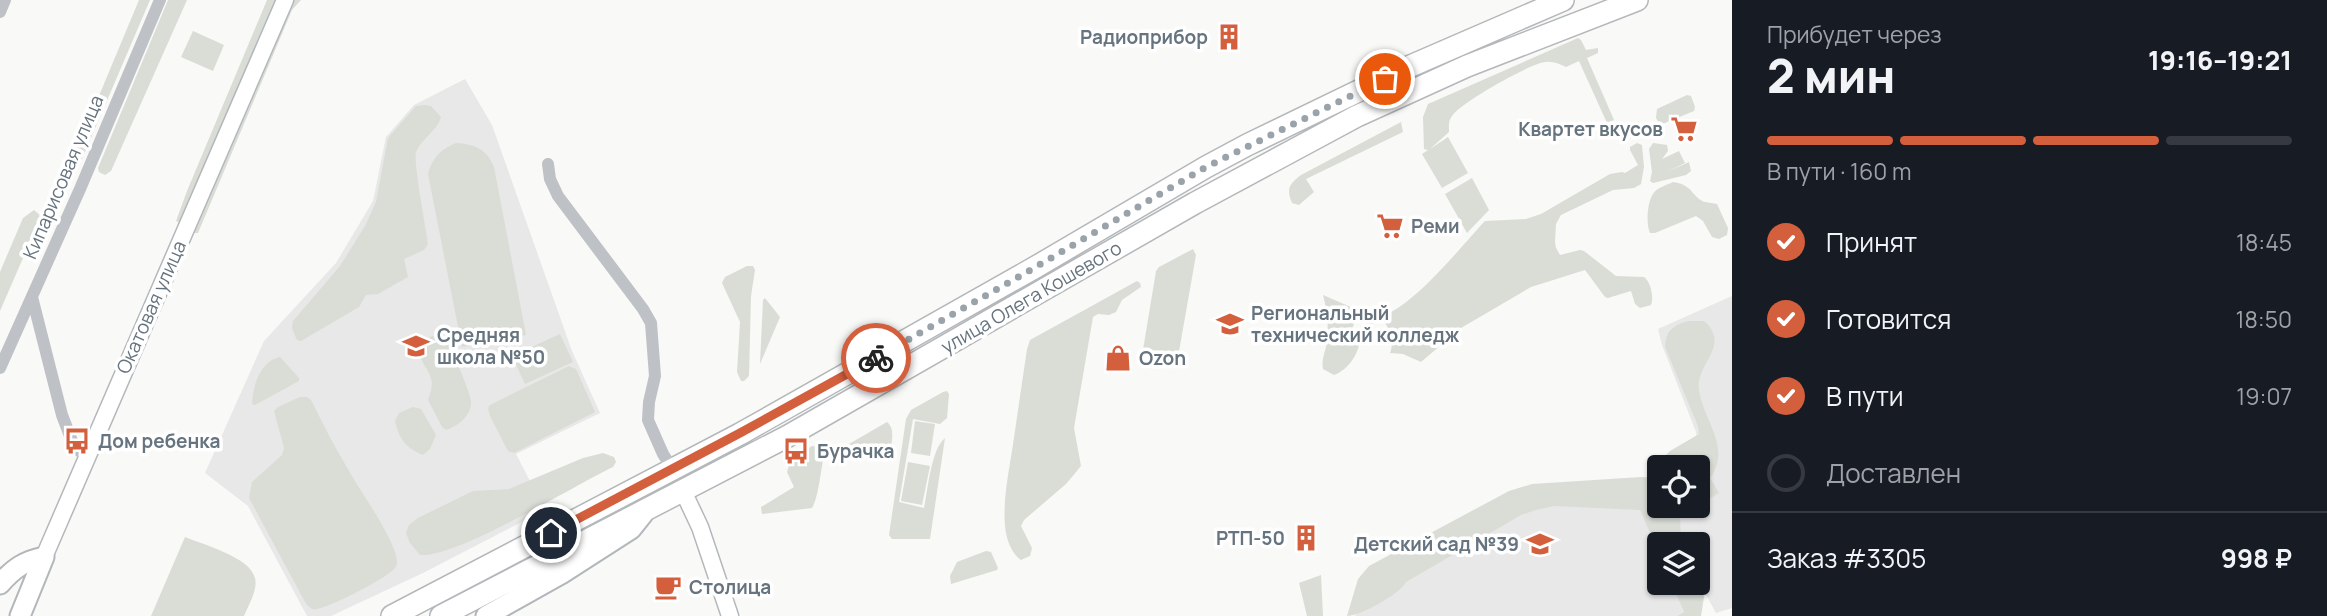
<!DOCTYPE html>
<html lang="ru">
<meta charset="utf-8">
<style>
body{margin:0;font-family:Manrope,sans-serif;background:#242831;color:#f1f3f6;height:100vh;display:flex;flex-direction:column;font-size:26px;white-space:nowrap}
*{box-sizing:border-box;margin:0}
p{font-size:23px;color:#9ea1a6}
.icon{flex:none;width:38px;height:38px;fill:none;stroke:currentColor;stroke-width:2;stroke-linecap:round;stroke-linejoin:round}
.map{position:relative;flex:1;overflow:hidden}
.details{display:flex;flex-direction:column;background:#171b24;width:595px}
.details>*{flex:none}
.fabs{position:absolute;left:1647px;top:455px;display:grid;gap:14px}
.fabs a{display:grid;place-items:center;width:63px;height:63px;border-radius:7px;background:#171b24;box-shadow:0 2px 5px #0004;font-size:35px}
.pin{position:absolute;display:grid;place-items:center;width:60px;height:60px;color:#fff;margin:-30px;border:4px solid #fff;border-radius:50%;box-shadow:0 2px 7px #0007}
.courier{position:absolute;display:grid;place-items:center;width:70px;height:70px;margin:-35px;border:5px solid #d35f3d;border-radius:50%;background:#fff;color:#222;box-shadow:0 2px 9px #0007}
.overview em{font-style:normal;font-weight:800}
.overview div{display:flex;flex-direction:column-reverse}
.overview{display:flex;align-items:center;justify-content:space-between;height:119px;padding:0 35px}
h1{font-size:46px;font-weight:800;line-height:52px}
.bar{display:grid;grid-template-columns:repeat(4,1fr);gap:10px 7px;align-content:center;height:84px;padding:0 35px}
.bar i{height:9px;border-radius:5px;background:#363941}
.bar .active{background:#d35f3d}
.bar p{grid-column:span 4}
.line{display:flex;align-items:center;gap:18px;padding:0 35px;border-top:2px solid #363941}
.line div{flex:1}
ol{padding:0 35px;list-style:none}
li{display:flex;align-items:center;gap:21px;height:77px}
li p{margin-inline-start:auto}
li .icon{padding:7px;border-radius:50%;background:#d35f3d;color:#fff;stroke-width:4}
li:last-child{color:#9ea1a6}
li i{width:38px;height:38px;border:4px solid #363941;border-radius:50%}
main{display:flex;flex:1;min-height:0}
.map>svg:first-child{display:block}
</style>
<main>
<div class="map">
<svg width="1732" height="616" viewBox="0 0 1732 616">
<rect width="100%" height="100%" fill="#f9f9f7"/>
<!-- built -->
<path fill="#e7e8e7" d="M 465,79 L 492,125 L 572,351 L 600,413 L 516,454 L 545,510 L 423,573 L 331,616 L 307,616 L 248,506 L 205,473 L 264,341 L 336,263 L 373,201 L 386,137 L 414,105 Z
M 1732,296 L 1732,608 L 1716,613 L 1698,580 L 1698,544 L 1678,544 L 1665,506 L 1698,506 L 1698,474 L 1700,472 L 1696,432 L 1662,345 L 1658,329 Z
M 1631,488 L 1659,554 L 1659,583 L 1671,583 L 1684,612 L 1677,616 L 1354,616 L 1496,504 Z"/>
<!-- green -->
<path fill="#d9ddd6" d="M 139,0 L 150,0 L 82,159 L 73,163 L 73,158 Z
M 168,0 L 187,0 L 111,171 L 105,175 L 99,172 L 98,168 Z
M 267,0 L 277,0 L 249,60 L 182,221 L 178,222 L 176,221 L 187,191 Z
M 291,0 L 301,0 L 292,10 L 198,233 L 194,233 Z
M 193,31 L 224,45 L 213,71 L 181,57 Z
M 1578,38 L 1581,40 L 1586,50 L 1598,48 L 1598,53 L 1587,58 L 1614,120 L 1607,123 L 1579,61 L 1566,67 C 1559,64 1553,61 1545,62 C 1529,64 1460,103 1452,116 C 1448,121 1449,126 1449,132 L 1430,149 L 1448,137 L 1468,173 L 1442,188 L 1422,154 L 1428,150 L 1424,149 L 1423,117 L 1428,104 Z
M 1687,95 L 1691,96 L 1695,107 L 1694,111 L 1660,125 L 1656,118 L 1657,109 Z
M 425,105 L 431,106 L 441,117 C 437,131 422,138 416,152 C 413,161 426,229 428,244 L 424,250 L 404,259 L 408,277 L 378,294 L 366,295 L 359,307 L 301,341 L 297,340 L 292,328 L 293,321 L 340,266 L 365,226 L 376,202 L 388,138 L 416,106 Z
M 1401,122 L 1403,132 L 1306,179 L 1314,192 L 1299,205 L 1292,203 C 1286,189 1289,184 1301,175 Z
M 456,143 C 474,144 487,149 494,167 L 526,335 L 462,347 L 428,174 C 433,157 440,150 456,143 Z
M 1637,143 L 1642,145 L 1644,167 L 1641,184 L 1634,188 L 1613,190 L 1561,215 L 1556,224 L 1555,242 L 1556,248 L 1560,255 L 1580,250 L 1584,251 L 1616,276 L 1644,277 C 1651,282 1654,298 1651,305 L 1640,308 L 1635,304 L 1631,291 L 1608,298 L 1605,297 L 1585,270 L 1531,287 L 1461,328 L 1421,362 L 1403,354 L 1390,353 C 1394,343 1391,332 1385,323 C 1378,320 1374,325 1368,324 C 1362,323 1361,320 1355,321 L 1352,329 L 1360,339 C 1359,354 1348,370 1334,375 L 1323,369 C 1321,359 1326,351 1327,341 C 1329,325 1327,310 1323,295 L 1374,317 C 1405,318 1463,244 1485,221 L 1526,219 L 1541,214 L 1610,174 L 1622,172 L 1625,173 L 1638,165 L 1630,150 L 1630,147 Z
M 1653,143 L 1667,145 L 1668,151 L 1662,159 L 1679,151 L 1685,163 L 1667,172 L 1689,162 L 1691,171 L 1686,175 L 1653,183 L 1650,181 L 1652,172 L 1649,149 Z
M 1472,178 L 1489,210 L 1467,233 L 1445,194 Z
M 1673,182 C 1694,185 1692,198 1705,202 C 1709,203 1713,203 1717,204 L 1728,228 L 1727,235 L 1719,239 L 1712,237 L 1703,221 L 1696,216 L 1655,233 L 1650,233 C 1646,224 1647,203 1653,194 C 1656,188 1667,185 1673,182 Z
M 34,210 L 41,216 L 40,219 L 0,311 L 0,272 L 23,218 Z
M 1193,249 L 1196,255 L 1178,357 L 1176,361 L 1173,361 L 1142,356 L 1156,271 L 1159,267 Z
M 747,266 L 753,266 L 755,270 L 751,296 L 749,376 L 744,381 L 741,381 L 737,372 L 740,322 L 722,283 L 725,277 Z
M 1137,281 L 1140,283 L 1141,287 L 1122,300 L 1116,312 L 1109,315 L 1098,314 L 1093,317 L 1074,428 L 1081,466 L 1066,484 L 1024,520 L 1021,526 L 1032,548 L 1030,556 L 1021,560 C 1011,553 1006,538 1005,526 C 1003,502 1008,475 1012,451 C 1017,417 1022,383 1027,349 L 1030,340 Z
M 765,298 L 780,317 L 760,364 L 763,300 Z
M 1688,321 L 1704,321 C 1732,346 1695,363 1699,390 C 1704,423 1732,447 1710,478 L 1719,493 L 1702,503 L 1698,496 L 1698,467 L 1665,467 L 1666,455 L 1670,451 L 1699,434 L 1698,426 L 1665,347 C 1666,330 1673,326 1688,321 Z
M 560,334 L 573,362 L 525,384 L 512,356 Z
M 432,336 C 438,337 443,338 447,343 C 453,351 470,392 471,401 C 472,415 458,426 446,430 L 442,427 L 428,400 C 440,370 420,373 419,346 Z
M 280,357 L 299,378 L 299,381 L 255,405 L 252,404 C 253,386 260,361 280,357 Z
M 569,366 L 576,369 L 595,412 L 514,453 L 508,451 L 490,416 L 488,408 L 490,405 Z
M 947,391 L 949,394 L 947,418 L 940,424 L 913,419 L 899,502 L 924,508 C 928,490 931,449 945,438 L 930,539 L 892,539 L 889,535 L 906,419 L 911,410 L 943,392 Z
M 300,397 L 307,397 L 311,400 C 323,424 335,448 349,471 C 360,491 395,539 397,561 C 397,565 396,567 393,570 C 386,578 321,613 312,609 C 310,608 306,604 305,602 L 249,498 L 252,482 L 282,455 L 284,448 L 274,411 L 278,407 Z
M 413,407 L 421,409 L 436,435 L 430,449 L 423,455 C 406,448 399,439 395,421 L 399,413 Z
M 915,421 L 935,424 L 930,456 L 911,453 Z
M 887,422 C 896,429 891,444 890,455 L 887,457 L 847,451 L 845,448 L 849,444 Z
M 812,446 L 824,447 L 825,451 C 821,466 819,497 812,508 L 762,514 L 761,507 L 794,487 L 787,472 L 791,459 Z
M 603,453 L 614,457 L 616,462 L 613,467 C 573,486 457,558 420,555 L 410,543 L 406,533 L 409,525 L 418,518 L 473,491 L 509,489 L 583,458 Z
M 908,462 L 930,466 L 922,505 L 901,501 Z
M 1641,477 L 1659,478 L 1659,506 L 1683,506 L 1680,515 L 1681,544 L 1659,544 L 1659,554 L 1640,510 L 1554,506 L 1536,510 L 1521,515 L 1406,582 C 1400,594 1360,616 1347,616 L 1358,579 L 1369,566 L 1509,491 L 1532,484 Z
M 185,537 C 204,545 250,557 255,578 C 258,590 248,606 244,616 L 151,616 Z
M 986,551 L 991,552 L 998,568 L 997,570 L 951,584 L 950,576 L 957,562 Z
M 1321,575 L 1323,616 L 1307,616 L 1299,583 Z
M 1698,576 L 1704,597 L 1701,616 L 1677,616 L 1684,612 L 1671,583 L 1698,583 Z"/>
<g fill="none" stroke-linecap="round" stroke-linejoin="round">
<!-- secondary casing -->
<g stroke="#b3b8bd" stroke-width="19">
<path id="secondary" d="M 683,491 L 700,527 L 730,616
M 44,557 L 285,0"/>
</g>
<!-- primary casing -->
<g stroke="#b2b7bb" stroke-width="23">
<path id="primary" d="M 0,584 C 13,569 24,561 44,557
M 20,616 L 44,557
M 486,616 L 561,574 L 631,529 L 643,514"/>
</g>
<!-- highway casing -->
<g stroke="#b4b8bb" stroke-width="24">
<path id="highway" d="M 392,616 L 740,434 L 1034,268 L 1206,167 L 1247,145 L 1406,68 L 1563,0
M 441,616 L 788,436 L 1195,203 L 1357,116 L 1467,66 L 1637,0"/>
</g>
<!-- street -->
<path stroke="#bec2c6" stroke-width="12" d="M 0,12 L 5,0
M 548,164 L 550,179 L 558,196 L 643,309 L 651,323 L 655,376 L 649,402 L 648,420 L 663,454 L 672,468
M 32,297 L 62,415 L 75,449 L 87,455
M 0,368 L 80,189 L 160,0"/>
<!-- secondary -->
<use href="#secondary" stroke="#fff" stroke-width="16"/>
<!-- primary -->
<use href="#primary" stroke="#fff" stroke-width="19"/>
<!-- highway -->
<use href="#highway" stroke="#fff" stroke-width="21"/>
</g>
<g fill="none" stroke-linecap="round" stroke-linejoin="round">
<!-- done -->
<path stroke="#99a3a9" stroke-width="7" stroke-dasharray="0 12.6" d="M 876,358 L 1034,268 L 1206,167 L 1385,79"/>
<!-- route -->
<path stroke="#d35f3d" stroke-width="9" d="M 551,533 L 740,433 L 876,358"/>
</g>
<!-- icons -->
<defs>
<g id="building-bare" transform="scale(2.1)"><path d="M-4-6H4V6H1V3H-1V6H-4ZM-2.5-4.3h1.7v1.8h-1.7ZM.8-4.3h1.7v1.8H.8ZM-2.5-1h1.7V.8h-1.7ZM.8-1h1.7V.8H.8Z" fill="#d35f3d" stroke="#fff" stroke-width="2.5" paint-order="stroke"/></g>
<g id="supermarket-bare" transform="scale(2.1)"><path d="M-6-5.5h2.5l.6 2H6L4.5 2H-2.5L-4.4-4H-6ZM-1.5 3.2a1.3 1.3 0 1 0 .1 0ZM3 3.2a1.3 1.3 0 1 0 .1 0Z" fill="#d35f3d" stroke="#fff" stroke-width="2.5" paint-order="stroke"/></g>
<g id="university-bare" transform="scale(2.1)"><path d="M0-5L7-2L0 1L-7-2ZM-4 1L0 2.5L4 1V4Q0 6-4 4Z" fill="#d35f3d" stroke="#fff" stroke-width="2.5" paint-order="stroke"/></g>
<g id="school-bare" transform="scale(2.1)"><path d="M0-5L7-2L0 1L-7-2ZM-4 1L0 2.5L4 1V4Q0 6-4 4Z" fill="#d35f3d" stroke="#fff" stroke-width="2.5" paint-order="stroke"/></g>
<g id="shop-bare" transform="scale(2.1)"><path d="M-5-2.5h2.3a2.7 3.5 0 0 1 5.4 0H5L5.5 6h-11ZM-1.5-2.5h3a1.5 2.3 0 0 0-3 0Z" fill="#d35f3d" stroke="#fff" stroke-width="2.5" paint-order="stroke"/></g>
<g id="bus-bare" transform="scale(2.1)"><path d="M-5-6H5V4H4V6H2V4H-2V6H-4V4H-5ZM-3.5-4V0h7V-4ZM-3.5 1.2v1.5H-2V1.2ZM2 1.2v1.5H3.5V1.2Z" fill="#d35f3d" stroke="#fff" stroke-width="2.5" paint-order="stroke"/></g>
<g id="cafe-bare" transform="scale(2.1)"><path d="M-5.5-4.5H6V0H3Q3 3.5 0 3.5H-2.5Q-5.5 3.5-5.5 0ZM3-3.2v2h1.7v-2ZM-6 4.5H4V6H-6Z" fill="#d35f3d" stroke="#fff" stroke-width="2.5" paint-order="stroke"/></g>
</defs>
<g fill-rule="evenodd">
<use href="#building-bare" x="1229" y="37"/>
<use href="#supermarket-bare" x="1684" y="129"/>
<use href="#supermarket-bare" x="1390" y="226"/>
<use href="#university-bare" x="1230" y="324"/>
<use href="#school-bare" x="416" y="346"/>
<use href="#shop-bare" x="1118" y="358"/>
<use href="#bus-bare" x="77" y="441"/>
<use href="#bus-bare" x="796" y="451"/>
<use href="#building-bare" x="1306" y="538"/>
<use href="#school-bare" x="1540" y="544"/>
<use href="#cafe-bare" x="668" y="587"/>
</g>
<g text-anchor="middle" stroke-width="7" stroke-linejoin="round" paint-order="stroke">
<!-- poi labels -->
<g font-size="19" font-weight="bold" fill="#66747f" stroke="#fff" text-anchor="start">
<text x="1208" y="44" text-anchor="end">Радиоприбор</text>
<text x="1663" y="136" text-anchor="end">Квартет вкусов</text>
<text x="1411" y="233">Реми</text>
<text x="1251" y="320">Региональный<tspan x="1251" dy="22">технический колледж</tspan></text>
<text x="437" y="342">Средняя<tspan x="437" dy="22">школа №50</tspan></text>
<text x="1139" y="365">Ozon</text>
<text x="98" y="448">Дом ребенка</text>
<text x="817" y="458">Бурачка</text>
<text x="1285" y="545" text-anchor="end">РТП-50</text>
<text x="1519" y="551" text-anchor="end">Детский сад №39</text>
<text x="689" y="594">Столица</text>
</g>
<!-- street labels -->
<g font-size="19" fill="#66747f" stroke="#fff">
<text transform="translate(63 177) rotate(-67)" y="7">Кипарисовая улица</text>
<text transform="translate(1031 297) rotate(-30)" y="7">улица Олега Кошевого</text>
<text transform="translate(151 307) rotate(-66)" y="7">Окатовая улица</text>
</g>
</g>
</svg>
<div class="fabs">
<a><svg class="icon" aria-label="locate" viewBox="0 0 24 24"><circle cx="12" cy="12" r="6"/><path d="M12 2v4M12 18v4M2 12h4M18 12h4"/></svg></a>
<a><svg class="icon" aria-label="layers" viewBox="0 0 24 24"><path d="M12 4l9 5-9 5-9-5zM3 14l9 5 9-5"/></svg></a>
</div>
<div class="pin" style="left:1385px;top:79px;background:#ea580c"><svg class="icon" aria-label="bag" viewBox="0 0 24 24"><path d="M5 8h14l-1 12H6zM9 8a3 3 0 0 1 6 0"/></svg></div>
<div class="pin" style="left:551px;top:533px;background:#1f2937"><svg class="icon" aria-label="home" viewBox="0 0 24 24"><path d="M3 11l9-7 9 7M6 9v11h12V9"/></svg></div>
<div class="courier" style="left:876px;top:358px"><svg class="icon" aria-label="bike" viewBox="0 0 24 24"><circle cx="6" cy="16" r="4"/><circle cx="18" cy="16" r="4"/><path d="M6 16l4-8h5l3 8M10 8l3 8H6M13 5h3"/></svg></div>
</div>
<section class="details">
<div class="overview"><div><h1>2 мин</h1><p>Прибудет через</p></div><em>19:16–19:21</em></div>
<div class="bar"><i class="active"></i><i class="active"></i><i class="active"></i><i></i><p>В пути · 160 m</p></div>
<ol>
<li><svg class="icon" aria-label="check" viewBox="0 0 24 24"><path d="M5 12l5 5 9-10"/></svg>Принят<p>18:45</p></li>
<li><svg class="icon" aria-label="check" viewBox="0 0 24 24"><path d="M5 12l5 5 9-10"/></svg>Готовится<p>18:50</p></li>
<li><svg class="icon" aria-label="check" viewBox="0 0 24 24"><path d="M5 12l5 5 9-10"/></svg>В пути<p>19:07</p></li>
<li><i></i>Доставлен</li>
</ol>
<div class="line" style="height:91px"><div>Заказ #3305</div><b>998 ₽</b></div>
</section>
</main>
